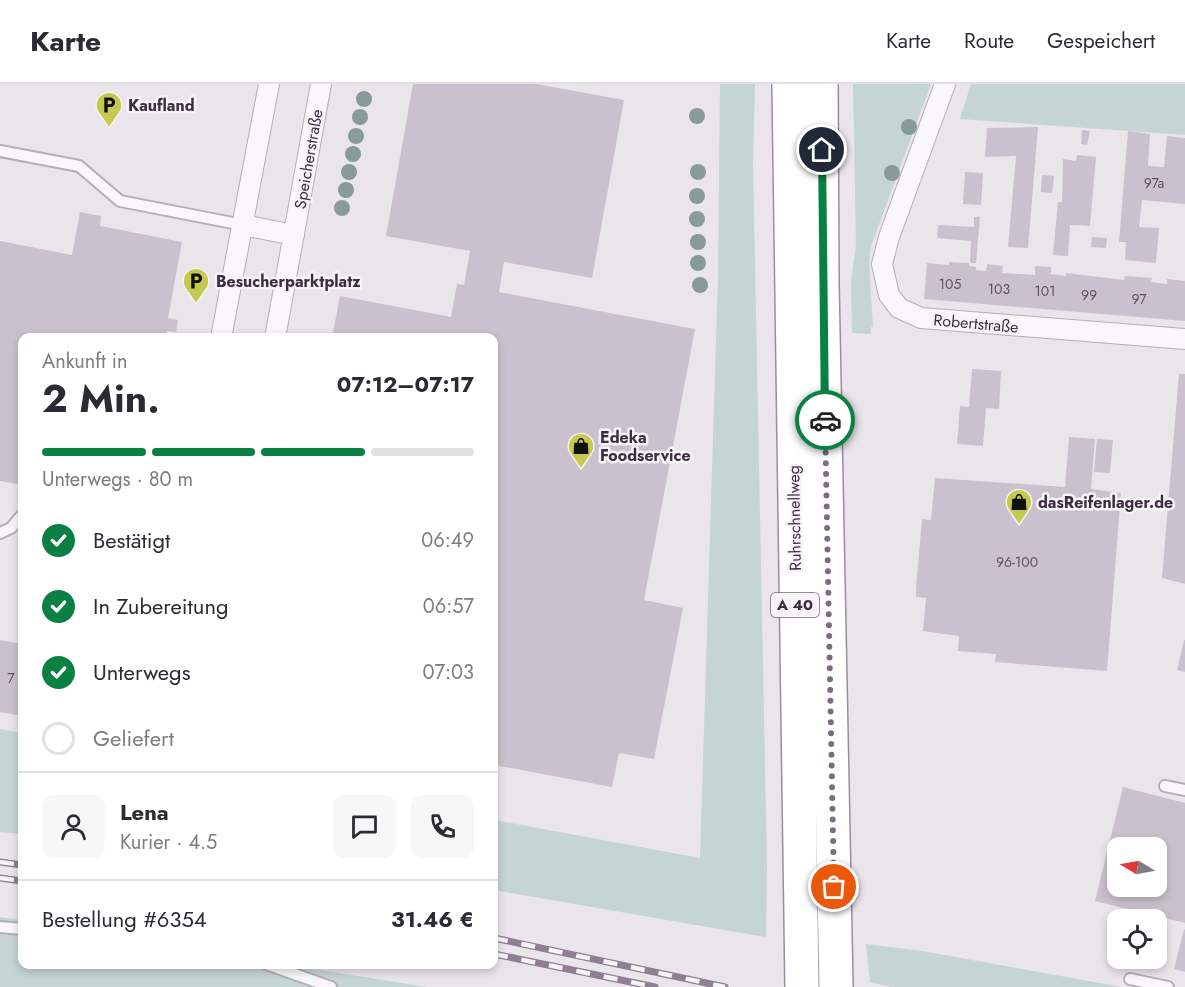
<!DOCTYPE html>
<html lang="de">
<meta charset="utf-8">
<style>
body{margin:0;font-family:Jost,sans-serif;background:#f7f7f7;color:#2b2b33;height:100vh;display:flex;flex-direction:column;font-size:22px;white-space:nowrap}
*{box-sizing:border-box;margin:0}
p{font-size:20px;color:#7c7c81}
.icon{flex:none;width:33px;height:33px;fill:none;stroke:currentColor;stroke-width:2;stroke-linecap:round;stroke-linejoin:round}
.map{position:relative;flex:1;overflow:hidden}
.drawer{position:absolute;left:18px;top:249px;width:480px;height:636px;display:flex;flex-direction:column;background:#fff;border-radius:12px;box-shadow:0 3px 9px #0003}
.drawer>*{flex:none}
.needle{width:39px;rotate:280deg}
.tools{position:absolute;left:1107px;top:753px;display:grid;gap:12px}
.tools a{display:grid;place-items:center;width:60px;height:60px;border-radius:12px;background:#fff;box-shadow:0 3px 9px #0003;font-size:30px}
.pin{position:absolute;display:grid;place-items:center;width:51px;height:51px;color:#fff;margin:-26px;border:3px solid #fff;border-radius:50%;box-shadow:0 2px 6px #0007}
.courier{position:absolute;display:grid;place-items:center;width:60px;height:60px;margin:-30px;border:4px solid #0b8043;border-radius:50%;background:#fff;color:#222;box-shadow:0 2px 8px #0007}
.headline em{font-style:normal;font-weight:700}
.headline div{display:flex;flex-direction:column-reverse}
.headline{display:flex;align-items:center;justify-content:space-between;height:102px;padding:0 24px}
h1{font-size:39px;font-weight:700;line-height:45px}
.bar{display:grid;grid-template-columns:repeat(4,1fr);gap:9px 6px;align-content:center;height:72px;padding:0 24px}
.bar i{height:8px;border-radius:4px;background:#e1e1e2}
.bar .selected{background:#0b8043}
.bar p{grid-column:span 4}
.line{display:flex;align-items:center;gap:15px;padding:0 24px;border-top:2px solid #e1e1e2}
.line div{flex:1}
.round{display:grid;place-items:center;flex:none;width:63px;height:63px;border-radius:12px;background:#f7f7f7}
ol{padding:0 24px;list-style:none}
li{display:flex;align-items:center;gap:18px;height:66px}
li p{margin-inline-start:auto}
li .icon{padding:6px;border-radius:50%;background:#0b8043;color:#fff;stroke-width:4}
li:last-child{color:#7c7c81}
li i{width:33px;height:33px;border:3px solid #e1e1e2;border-radius:50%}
header{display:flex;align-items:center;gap:36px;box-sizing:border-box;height:84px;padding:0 30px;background:#fff;border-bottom:2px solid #e1e1e2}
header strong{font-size:28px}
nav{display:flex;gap:33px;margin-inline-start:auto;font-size:21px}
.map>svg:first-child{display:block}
</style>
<header>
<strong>Karte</strong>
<nav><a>Karte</a><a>Route</a><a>Gespeichert</a></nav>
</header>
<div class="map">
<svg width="1185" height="903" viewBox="0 0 1185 903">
<rect width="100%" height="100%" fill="#eae4eb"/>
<!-- green -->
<path fill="#c5d5d4" d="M 720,0 L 755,0 L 753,80 L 767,783 L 766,853 L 494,806 L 494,736 L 700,774 L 718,194 Z
M 853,0 L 931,0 L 871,162 L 869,179 L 873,243 L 871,243 L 871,250 L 852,249 L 851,198 L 856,160 Z
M 971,0 L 1185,0 L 1185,51 L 960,35 Z
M 0,645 L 22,649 L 22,750 L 0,748 Z
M 0,833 L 22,836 L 22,880 L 288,881 L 427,903 L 0,903 Z
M 866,860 L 922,867 L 1122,903 L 891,903 L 870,898 Z"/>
<!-- building -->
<path fill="#cbc1ce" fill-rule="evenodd" d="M 413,0 L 536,0 L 624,16 L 592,194 L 504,178 L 499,208 L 695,245 L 644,516 L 683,524 L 654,675 L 619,669 L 612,703 L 494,681 L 494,254 L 332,254 L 340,212 L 451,233 L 457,200 L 464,201 L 470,167 L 386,152 Z
M 1038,43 L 1028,164 L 1008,163 L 1016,72 L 985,73 L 987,44 Z
M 1082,46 L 1090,47 L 1087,61 L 1081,60 Z
M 1128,47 L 1150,50 L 1148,82 L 1164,83 L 1167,52 L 1185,54 L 1185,120 L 1142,116 L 1139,143 L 1159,144 L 1156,179 L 1125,176 L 1126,158 L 1119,158 Z
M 1077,71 L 1096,73 L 1090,142 L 1070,141 L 1068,172 L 1053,171 L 1058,118 L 1062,118 L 1063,75 L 1076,77 Z
M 965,88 L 983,89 L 981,121 L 963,120 Z
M 1042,91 L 1054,92 L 1052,109 L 1041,108 Z
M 80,128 L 101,132 L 100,142 L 182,158 L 168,234 L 178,236 L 176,248 L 167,247 L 165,254 L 22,254 L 22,314 L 18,336 L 22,337 L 22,401 L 0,397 L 0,157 L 72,171 Z
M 974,133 L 980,133 L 976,179 L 970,179 L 971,157 L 937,154 L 938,141 L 974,143 Z
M 1092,153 L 1107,154 L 1106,164 L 1091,163 Z
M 949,178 L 969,179 L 969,182 L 976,183 L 976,186 L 986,187 L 987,180 L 1003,182 L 1002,189 L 1035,191 L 1035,182 L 1051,183 L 1051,190 L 1066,192 L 1066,189 L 1124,196 L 1125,192 L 1152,194 L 1151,198 L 1167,200 L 1167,195 L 1185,197 L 1185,237 L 924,215 L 927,179 L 949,181 Z
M 972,285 L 1001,287 L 999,325 L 986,324 L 983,362 L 957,360 L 960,322 L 969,323 Z
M 1179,290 L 1185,290 L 1185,500 L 1162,494 Z
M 1069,353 L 1095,355 L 1091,405 L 1121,409 L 1107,587 L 995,578 L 996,570 L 958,567 L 959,552 L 923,547 L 926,514 L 916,513 L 916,504 L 922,435 L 931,436 L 935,394 L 1065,403 Z
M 1097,355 L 1113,356 L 1110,389 L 1094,388 Z
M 0,556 L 22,560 L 22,632 L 0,628 Z
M 1184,556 L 1185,556 L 1185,588 L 1177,586 Z
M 1123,703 L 1185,719 L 1185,839 L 1095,817 ZM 1118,764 L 1156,764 L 1156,802 L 1118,802 Z
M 1184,845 L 1185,846 L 1185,888 L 1174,885 Z"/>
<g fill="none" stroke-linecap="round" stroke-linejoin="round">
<!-- service casing -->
<g stroke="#b7adb9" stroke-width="14">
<path id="service" d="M 0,67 L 79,82 L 120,117 L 243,141
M 0,449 L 11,444 L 22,431
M 1165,702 L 1185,706
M 0,843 L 22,845
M 266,880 L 331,903
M 1130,895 L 1168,903"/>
</g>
<!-- minor casing -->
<g stroke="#b7adb9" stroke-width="22">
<path id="minor" d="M 945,0 L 889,153 L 882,180 L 889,211 L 899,224 L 921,234 L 1185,255
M 243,141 L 294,151
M 221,254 L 269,0
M 275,254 L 321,0"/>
</g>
<!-- motorway casing -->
<g stroke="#9d8ca1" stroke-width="36">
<path id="motorway" d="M 789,0 L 802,903
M 821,0 L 822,199 L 836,903"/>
</g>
<!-- service -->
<use href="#service" stroke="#f9f7fa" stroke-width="10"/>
<!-- minor -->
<use href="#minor" stroke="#f9f7fa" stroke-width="20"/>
<!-- motorway -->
<use href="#motorway" stroke="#fff" stroke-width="33"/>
<!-- rail casing -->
<g stroke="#907e94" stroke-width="7">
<path id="rail" d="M 0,778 L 22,781
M 0,794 L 22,797
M 494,854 L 725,903
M 494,870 L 655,903"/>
</g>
<!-- rail -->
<use href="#rail" stroke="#f7f4f8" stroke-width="4.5" stroke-dasharray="14" stroke-linecap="butt"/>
</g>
<!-- trees -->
<g fill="#899a9d">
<circle cx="364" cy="15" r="8"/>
<circle cx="697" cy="32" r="8"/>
<circle cx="360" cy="33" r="8"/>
<circle cx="909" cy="43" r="8"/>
<circle cx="356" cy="52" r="8"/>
<circle cx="353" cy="70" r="8"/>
<circle cx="349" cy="88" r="8"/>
<circle cx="698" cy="88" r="8"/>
<circle cx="892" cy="89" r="8"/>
<circle cx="346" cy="106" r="8"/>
<circle cx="697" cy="112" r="8"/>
<circle cx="342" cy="124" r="8"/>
<circle cx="697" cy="135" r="8"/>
<circle cx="698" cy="158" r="8"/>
<circle cx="698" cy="179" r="8"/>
<circle cx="700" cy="201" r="8"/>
</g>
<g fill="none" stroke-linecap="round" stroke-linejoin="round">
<!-- done -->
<path stroke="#7b6c7e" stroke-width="6" stroke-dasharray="0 10.8" d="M 825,336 L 834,803"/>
<!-- route -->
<path stroke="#0b8043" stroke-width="8" d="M 822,66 L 825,336"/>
</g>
<!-- icons -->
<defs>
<g id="parking-pin" transform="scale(1.35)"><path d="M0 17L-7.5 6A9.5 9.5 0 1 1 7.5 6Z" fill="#c6c950" stroke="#f7f4f8"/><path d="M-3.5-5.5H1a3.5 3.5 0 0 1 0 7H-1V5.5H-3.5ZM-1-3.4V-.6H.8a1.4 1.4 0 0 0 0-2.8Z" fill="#111"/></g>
<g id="shop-pin" transform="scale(1.35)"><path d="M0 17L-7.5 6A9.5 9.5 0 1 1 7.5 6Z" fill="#c6c950" stroke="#f7f4f8"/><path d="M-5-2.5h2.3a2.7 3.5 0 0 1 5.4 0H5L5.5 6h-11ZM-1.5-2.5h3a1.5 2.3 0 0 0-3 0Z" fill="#111"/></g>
</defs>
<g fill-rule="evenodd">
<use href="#parking-pin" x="109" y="21"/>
<use href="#parking-pin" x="196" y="197"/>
<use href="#shop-pin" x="581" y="362"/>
<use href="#shop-pin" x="1019" y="418"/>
</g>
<g text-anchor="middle" stroke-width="5" stroke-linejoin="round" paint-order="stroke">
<!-- number labels -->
<g font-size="14" fill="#625166">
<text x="1154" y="104">97a</text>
<text x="950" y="205">105</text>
<text x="999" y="210">103</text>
<text x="1045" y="212">101</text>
<text x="1089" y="216">99</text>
<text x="1139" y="220">97</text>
<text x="1017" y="483">96-100</text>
<text x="11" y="599">7</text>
</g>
<!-- shield labels -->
<rect fill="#f7f4f8" stroke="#766879" stroke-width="1.5" x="771" y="509" width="48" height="24" rx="4.5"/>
<g font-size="15" font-weight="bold" fill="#3f2c43">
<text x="795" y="526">A 40</text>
</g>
<!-- poi labels -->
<g font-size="16" font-weight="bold" fill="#3f2c43" stroke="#f7f4f8" text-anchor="start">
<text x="128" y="27">Kaufland</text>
<text x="216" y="203">Besucherparktplatz</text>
<text x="600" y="359">Edeka<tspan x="600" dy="18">Foodservice</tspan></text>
<text x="1038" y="424">dasReifenlager.de</text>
</g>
<!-- street labels -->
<g font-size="16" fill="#3f2c43" stroke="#f7f4f8">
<text transform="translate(308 75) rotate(-80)" y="6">Speicherstraße</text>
<text transform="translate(976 239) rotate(5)" y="6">Robertstraße</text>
<text transform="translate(794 434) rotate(-91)" y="6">Ruhrschnellweg</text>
</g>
</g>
</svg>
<div class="tools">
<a><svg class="needle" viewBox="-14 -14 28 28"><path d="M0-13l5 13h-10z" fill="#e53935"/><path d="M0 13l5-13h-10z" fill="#7c7c81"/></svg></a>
<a><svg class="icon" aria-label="locate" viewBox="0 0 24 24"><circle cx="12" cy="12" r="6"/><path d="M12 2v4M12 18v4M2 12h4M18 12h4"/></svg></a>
</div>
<div class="pin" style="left:834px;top:803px;background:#ea580c"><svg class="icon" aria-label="bag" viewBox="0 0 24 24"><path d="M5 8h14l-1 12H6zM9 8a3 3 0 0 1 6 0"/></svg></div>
<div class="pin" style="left:822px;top:66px;background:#1f2937"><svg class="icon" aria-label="home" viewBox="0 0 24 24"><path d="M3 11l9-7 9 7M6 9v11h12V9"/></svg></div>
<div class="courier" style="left:825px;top:336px"><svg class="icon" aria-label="car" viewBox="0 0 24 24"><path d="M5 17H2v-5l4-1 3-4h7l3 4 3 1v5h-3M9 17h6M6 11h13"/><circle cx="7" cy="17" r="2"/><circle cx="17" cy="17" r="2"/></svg></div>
<section class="drawer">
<div class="headline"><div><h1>2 Min.</h1><p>Ankunft in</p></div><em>07:12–07:17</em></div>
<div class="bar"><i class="selected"></i><i class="selected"></i><i class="selected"></i><i></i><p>Unterwegs · 80 m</p></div>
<ol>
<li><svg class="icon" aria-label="check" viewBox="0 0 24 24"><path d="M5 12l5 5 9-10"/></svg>Bestätigt<p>06:49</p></li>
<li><svg class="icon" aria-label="check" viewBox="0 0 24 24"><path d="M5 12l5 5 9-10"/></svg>In Zubereitung<p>06:57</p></li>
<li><svg class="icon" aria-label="check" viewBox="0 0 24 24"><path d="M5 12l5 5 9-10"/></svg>Unterwegs<p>07:03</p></li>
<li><i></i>Geliefert</li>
</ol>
<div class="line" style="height:108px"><a class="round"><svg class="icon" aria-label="person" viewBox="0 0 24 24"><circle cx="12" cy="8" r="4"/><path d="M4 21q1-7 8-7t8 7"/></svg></a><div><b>Lena</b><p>Kurier · 4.5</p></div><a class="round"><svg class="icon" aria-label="chat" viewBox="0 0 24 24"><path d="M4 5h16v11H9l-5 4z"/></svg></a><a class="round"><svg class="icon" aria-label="phone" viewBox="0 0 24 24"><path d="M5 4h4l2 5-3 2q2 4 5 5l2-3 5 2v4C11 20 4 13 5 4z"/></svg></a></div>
<div class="line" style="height:78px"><div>Bestellung #6354</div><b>31.46 €</b></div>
</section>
</div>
